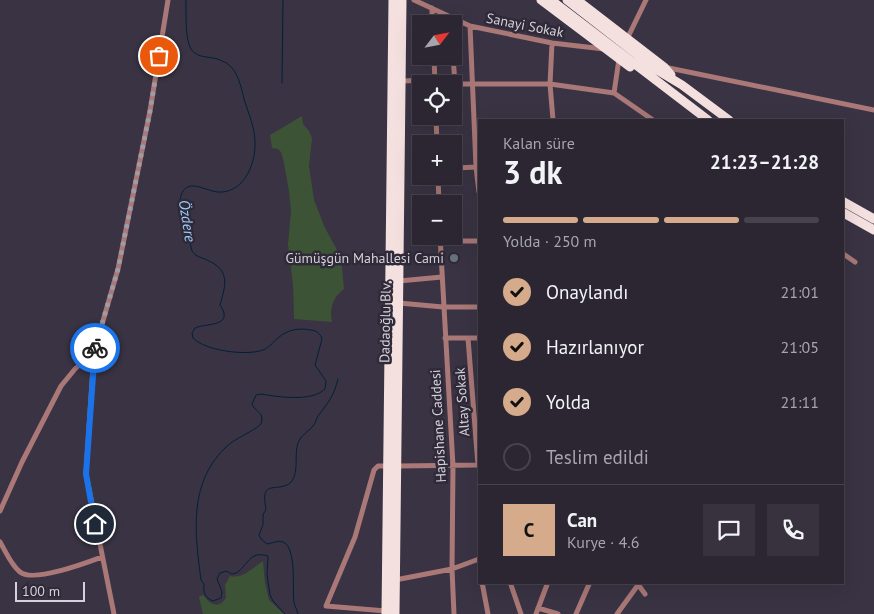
<!DOCTYPE html>
<html lang="tr">
<meta charset="utf-8">
<style>
body{margin:0;font-family:"PT Sans",sans-serif;background:#37323e;color:#f1f3f6;height:100vh;display:flex;flex-direction:column;font-size:19px;white-space:nowrap}
*{box-sizing:border-box;margin:0}
p{font-size:16px;color:#a6a5ac}
.icon{flex:none;width:28px;height:28px;fill:none;stroke:currentColor;stroke-width:2;stroke-linecap:round;stroke-linejoin:round}
.map{position:relative;flex:1;overflow:hidden}
.sheet{position:absolute;left:478px;top:119px;width:366px;height:465px;display:flex;flex-direction:column;background:#2b2632;border-radius:0px;box-shadow:0 5px 20px #0002,0 0 0 1px #47434d}
.sheet>*{flex:none}
.needle{width:32px;rotate:58deg}
.buttons{position:absolute;left:412px;top:15px;display:grid;gap:10px}
.buttons a{display:grid;place-items:center;width:50px;height:50px;border-radius:0px;background:#2b2632;box-shadow:0 5px 20px #0002,0 0 0 1px #47434d;font-size:25px}
.scale{position:absolute;left:15px;bottom:12px;width:70px;box-sizing:border-box;padding-left:5px;border:2px solid #d4d1db;border-top:0;font-size:14px;line-height:18px;white-space:nowrap;color:#d4d1db;-webkit-text-stroke:4px #2f2938;paint-order:stroke}
.pin{position:absolute;display:grid;place-items:center;width:42px;height:42px;color:#fff;margin:-21px;border:2px solid #fff;border-radius:50%;box-shadow:0 1px 5px #0007}
.courier{position:absolute;display:grid;place-items:center;width:50px;height:50px;margin:-25px;border:4px solid #1a73e8;border-radius:50%;background:#fff;color:#222;box-shadow:0 1px 6px #0007}
.summary em{font-style:normal;font-weight:700}
.summary div{display:flex;flex-direction:column-reverse}
.summary{display:flex;align-items:center;justify-content:space-between;height:85px;padding:0 25px}
h1{font-size:32px;font-weight:700;line-height:38px}
.bar{display:grid;grid-template-columns:repeat(4,1fr);gap:8px 5px;align-content:center;height:60px;padding:0 25px}
.bar i{height:6px;border-radius:4px;background:#47434d}
.bar .active{background:#d6ab8b}
.bar p{grid-column:span 4}
.line{display:flex;align-items:center;gap:12px;padding:0 25px;border-top:1px solid #47434d}
.line div{flex:1}
.round{display:grid;place-items:center;flex:none;width:52px;height:52px;border-radius:0px;background:#37323e}
ol{padding:0 25px;list-style:none}
li{display:flex;align-items:center;gap:15px;height:55px}
li p{margin-inline-start:auto}
li .icon{padding:5px;border-radius:50%;background:#d6ab8b;color:#111;stroke-width:4}
li:last-child{color:#a6a5ac}
li i{width:28px;height:28px;border:2px solid #47434d;border-radius:50%}
.map>svg:first-child{display:block}
</style>
<div class="map">
<svg width="874" height="614" viewBox="0 0 874 614">
<rect width="100%" height="100%" fill="#393343"/>
<!-- green -->
<path fill="#3d5336" d="M 302,116 L 303,124 L 309,131 L 312,138 L 309,166 L 314,200 L 325,228 L 341,257 L 344,289 C 333,297 329,309 332,322 L 294,319 L 293,285 L 288,244 L 291,211 L 289,191 L 284,163 L 281,152 L 278,149 L 272,148 L 270,135 Z
M 263,561 L 265,583 L 269,600 L 284,614 L 203,614 L 199,597 L 203,595 C 210,604 218,610 226,598 L 225,585 L 230,576 C 244,579 252,568 263,561 Z"/>
<g fill="none" stroke-linecap="round" stroke-linejoin="round">
<!-- stream -->
<path stroke="#01203b" stroke-width="1" d="M 186,0 C 186,12 185,40 191,49 C 198,60 212,55 222,61 C 228,63 233,68 236,74 C 240,81 242,91 244,99 C 249,115 256,130 255,147 C 254,168 242,194 217,192 C 210,191 197,185 191,186 C 184,187 181,193 180,200 L 192,251 C 197,258 202,257 209,261 C 231,271 225,287 220,305 C 235,327 206,323 195,328 L 192,333 L 193,338 C 205,351 247,356 263,350 C 270,347 273,342 278,338 C 288,329 299,328 311,330 C 317,331 320,333 322,339 L 315,365 L 326,381 L 325,389 C 312,402 278,397 261,394 L 256,395 L 252,404 C 255,412 265,412 261,424 C 253,432 236,437 225,448 C 188,484 195,534 201,580 L 204,584 C 203,592 205,598 213,601 L 221,598 L 222,592 L 217,579 L 220,573 L 226,571 L 232,574 L 236,573 C 248,566 249,550 268,556 L 267,575 L 270,595 L 273,601 L 285,614
M 282,83 L 283,0
M 298,614 C 297,610 295,606 294,603 C 292,590 297,547 283,542 C 278,540 273,543 267,544 L 261,539 L 259,535 L 263,525 L 263,515 L 266,509 C 259,476 280,495 292,481 C 299,471 294,454 298,443 C 301,435 308,432 313,426 C 316,423 316,419 318,416 C 328,403 334,396 338,379"/>
<!-- minor -->
<path stroke="#a97877" stroke-width="5" d="M 414,0 L 470,26 L 552,43 L 604,49
M 432,8 L 432,24
M 470,26 L 476,167 L 479,192
M 627,39 L 646,0
M 552,43 L 550,84 L 553,120
M 434,56 L 435,84
M 453,56 L 455,84
M 664,67 L 874,110
M 401,81 L 434,80
M 454,84 L 550,84 L 614,93 L 653,120
M 614,93 L 619,59
M 436,116 L 437,144
M 454,168 L 478,167
M 438,176 L 439,204
M 440,236 L 453,466 L 452,569 L 454,614
M 440,241 L 479,241
M 842,253 L 855,262
M 399,281 L 442,277
M 399,303 L 443,307 L 479,307
M 445,338 L 479,338
M 468,338 L 478,465
M 397,466 L 479,465
M 0,511 L 22,462 L 61,386 L 75,369 L 94,352
M 0,542 C 6,552 11,565 20,572 C 33,583 86,563 102,557
M 395,580 L 452,569 L 479,559
M 482,582 L 488,614
M 510,582 L 521,614
M 637,583 L 645,594
M 538,608 L 558,614
M 386,611 L 326,606 L 355,537 L 374,470 L 378,466 L 388,466
M 114,614 L 86,474 L 94,352 L 118,269 L 150,111 L 168,0
M 536,614 L 548,582
M 576,614 L 590,582
M 617,614 L 638,585"/>
<!-- trunk -->
<path stroke="#f4e0df" stroke-width="9" d="M 541,0 L 630,67
M 551,0 L 708,120
M 567,0 L 657,70 L 682,85 L 729,120
M 577,0 L 664,67 L 671,75
M 842,201 L 874,219
M 842,212 L 874,230
M 386,614 L 393,0
M 395,614 L 402,0"/>
</g>
<g fill="none" stroke-linecap="round" stroke-linejoin="round">
<!-- done -->
<path stroke="#9e9aa6" stroke-width="5" stroke-dasharray="0 9" d="M 95,348 L 118,269 L 150,111 L 159,56"/>
<!-- route -->
<path stroke="#1a73e8" stroke-width="6" d="M 95,524 L 86,474 L 95,348"/>
</g>
<!-- markers -->
<circle fill="#6b7280" stroke="#2f2938" stroke-width="2" cx="454" cy="258" r="5"/>
<g text-anchor="middle" stroke-width="5" stroke-linejoin="round" paint-order="stroke">
<!-- street labels -->
<g font-size="14" fill="#d4d1db" stroke="#2f2938">
<text transform="translate(525 25) rotate(11)" y="5">Sanayi Sokak</text>
<text transform="translate(385 322) rotate(-89)" y="5">Dadaoğlu Blv.</text>
<text transform="translate(462 402) rotate(-94)" y="5">Altay Sokak</text>
<text transform="translate(438 426) rotate(-93)" y="5">Hapishane Caddesi</text>
</g>
<!-- poi labels -->
<g font-size="14" fill="#d4d1db" stroke="#2f2938" text-anchor="end">
<text x="444" y="263">Gümüşgün Mahallesi Cami</text>
</g>
<!-- water labels -->
<g font-size="15" font-style="italic" fill="#9acdfe" stroke="#2f2938">
<text transform="translate(187 221) rotate(81)" y="5">Özdere</text>
</g>
</g>
</svg>
<div class="buttons">
<a><svg class="needle" viewBox="-14 -14 28 28"><path d="M0-13l5 13h-10z" fill="#e53935"/><path d="M0 13l5-13h-10z" fill="#a6a5ac"/></svg></a>
<a><svg class="icon" aria-label="locate" viewBox="0 0 24 24"><circle cx="12" cy="12" r="6"/><path d="M12 2v4M12 18v4M2 12h4M18 12h4"/></svg></a>
<a>+</a>
<a>−</a>
</div>
<div class="scale">100 m</div>
<div class="pin" style="left:159px;top:56px;background:#ea580c"><svg class="icon" aria-label="bag" viewBox="0 0 24 24"><path d="M5 8h14l-1 12H6zM9 8a3 3 0 0 1 6 0"/></svg></div>
<div class="pin" style="left:95px;top:524px;background:#1f2937"><svg class="icon" aria-label="home" viewBox="0 0 24 24"><path d="M3 11l9-7 9 7M6 9v11h12V9"/></svg></div>
<div class="courier" style="left:95px;top:348px"><svg class="icon" aria-label="bike" viewBox="0 0 24 24"><circle cx="6" cy="16" r="4"/><circle cx="18" cy="16" r="4"/><path d="M6 16l4-8h5l3 8M10 8l3 8H6M13 5h3"/></svg></div>
<section class="sheet">
<div class="summary"><div><h1>3 dk</h1><p>Kalan süre</p></div><em>21:23–21:28</em></div>
<div class="bar"><i class="active"></i><i class="active"></i><i class="active"></i><i></i><p>Yolda · 250 m</p></div>
<ol>
<li><svg class="icon" aria-label="check" viewBox="0 0 24 24"><path d="M5 12l5 5 9-10"/></svg>Onaylandı<p>21:01</p></li>
<li><svg class="icon" aria-label="check" viewBox="0 0 24 24"><path d="M5 12l5 5 9-10"/></svg>Hazırlanıyor<p>21:05</p></li>
<li><svg class="icon" aria-label="check" viewBox="0 0 24 24"><path d="M5 12l5 5 9-10"/></svg>Yolda<p>21:11</p></li>
<li><i></i>Teslim edildi</li>
</ol>
<div class="line" style="height:90px"><b class="round" style="background:#d6ab8b;color:#111">C</b><div><b>Can</b><p>Kurye · 4.6</p></div><a class="round"><svg class="icon" aria-label="chat" viewBox="0 0 24 24"><path d="M4 5h16v11H9l-5 4z"/></svg></a><a class="round"><svg class="icon" aria-label="phone" viewBox="0 0 24 24"><path d="M5 4h4l2 5-3 2q2 4 5 5l2-3 5 2v4C11 20 4 13 5 4z"/></svg></a></div>
</section>
</div>
